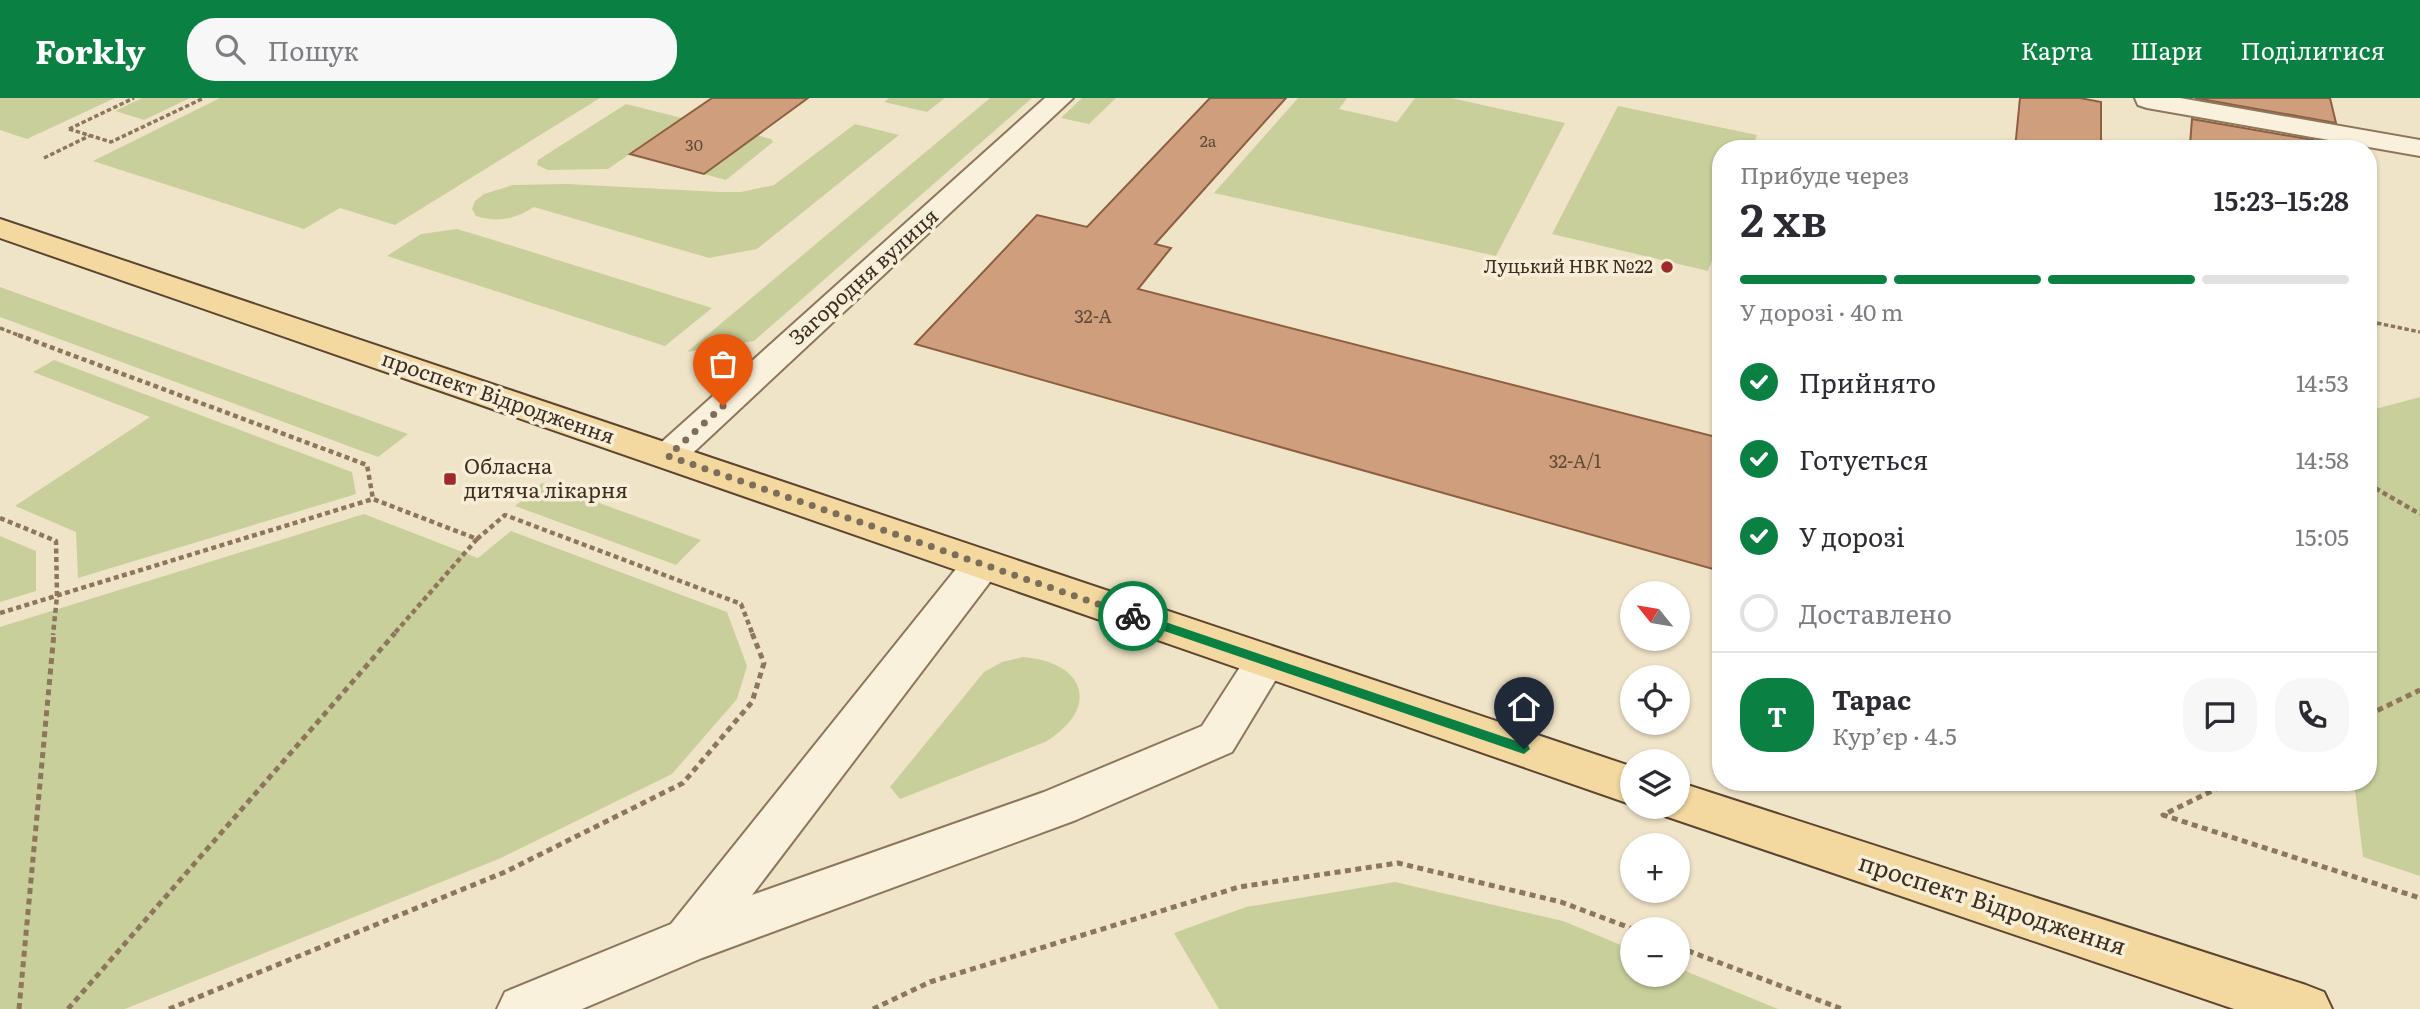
<!DOCTYPE html>
<html lang="uk">
<meta charset="utf-8">
<style>
body{margin:0;font-family:Literata,serif;background:#f7f7f7;color:#2b2b33;height:100vh;display:flex;flex-direction:column;font-size:26px;white-space:nowrap}
*{box-sizing:border-box;margin:0}
p{font-size:23px;color:#7c7c81}
.icon{flex:none;width:38px;height:38px;fill:none;stroke:currentColor;stroke-width:2;stroke-linecap:round;stroke-linejoin:round}
.map{position:relative;flex:1;overflow:hidden}
.side{position:absolute;left:1712px;top:42px;width:665px;height:651px;display:flex;flex-direction:column;background:#fff;border-radius:28px;box-shadow:0 2px 5px #0004}
.side>*{flex:none}
.needle{width:46px;rotate:300deg}
.buttons{position:absolute;left:1620px;top:483px;display:grid;gap:14px}
.buttons a{display:grid;place-items:center;width:70px;height:70px;border-radius:50%;background:#fff;box-shadow:0 2px 5px #0004;font-size:35px}
.pin{position:absolute;display:grid;place-items:center;width:60px;height:60px;color:#fff;margin:-72px -30px;border-radius:50% 50% 50% 0;rotate:-45deg;box-shadow:0 0 7px #0007}
.pin .icon{rotate:45deg}
.courier{position:absolute;display:grid;place-items:center;width:70px;height:70px;margin:-35px;border:5px solid #0b8043;border-radius:50%;background:#fff;color:#222;box-shadow:0 2px 9px #0007}
.summary em{font-style:normal;font-weight:600}
.summary div{display:flex;flex-direction:column-reverse}
.summary{display:flex;align-items:center;justify-content:space-between;height:119px;padding:0 28px}
h1{font-size:46px;font-weight:600;line-height:52px}
.bar{display:grid;grid-template-columns:repeat(4,1fr);gap:10px 7px;align-content:center;height:84px;padding:0 28px}
.bar i{height:9px;border-radius:5px;background:#e1e1e2}
.bar .current{background:#0b8043}
.bar p{grid-column:span 4}
.line{display:flex;align-items:center;gap:18px;padding:0 28px;border-top:2px solid #e1e1e2}
.line div{flex:1}
.round{display:grid;place-items:center;flex:none;width:74px;height:74px;border-radius:28px;background:#f7f7f7}
ol{padding:0 28px;list-style:none}
li{display:flex;align-items:center;gap:21px;height:77px}
li p{margin-inline-start:auto}
li .icon{padding:7px;border-radius:50%;background:#0b8043;color:#fff;stroke-width:4}
li:last-child{color:#7c7c81}
li i{width:38px;height:38px;border:4px solid #e1e1e2;border-radius:50%}
header{display:flex;align-items:center;gap:42px;box-sizing:border-box;height:98px;padding:0 35px;background:#0b8043;color:#fff}
header strong{font-size:33px}
nav{display:flex;gap:38px;margin-inline-start:auto;font-size:24px}
.search{width:490px;height:63px;background:#f7f7f7;display:flex;align-items:center;gap:18px;box-sizing:border-box;padding:0 24px;border-radius:28px;color:#7c7c81;font-size:26px}
.map>svg:first-child{display:block}
</style>
<header>
<strong>Forkly</strong>
<div class="search"><svg class="icon" aria-label="search" viewBox="0 0 24 24"><circle cx="10" cy="10" r="6"/><path d="M15 15l6 6"/></svg>Пошук</div>
<nav><a>Карта</a><a>Шари</a><a>Поділитися</a></nav>
</header>
<div class="map">
<svg width="2420" height="911" viewBox="0 0 2420 911">
<rect width="100%" height="100%" fill="#f0e4c8"/>
<!-- green -->
<path fill="#c9cf9b" d="M 0,0 L 115,0 L 27,41 L 0,32 Z
M 142,0 L 190,0 L 144,22 L 115,13 Z
M 220,0 L 600,0 L 395,127 L 340,110 L 304,131 L 93,63 Z
M 889,0 L 945,0 L 927,14 L 884,4 Z
M 990,0 L 1032,0 L 754,243 L 687,254 Z
M 1082,0 L 1116,0 L 1089,26 L 1061,20 Z
M 1298,0 L 1347,0 L 1339,11 L 1397,24 L 1415,0 L 1451,0 L 1565,25 L 1496,158 L 1214,95 Z
M 626,6 L 682,20 L 608,71 L 548,72 L 537,67 L 538,62 Z
M 1618,8 L 1757,37 L 1752,51 L 1720,51 L 1720,140 L 1708,173 L 1552,136 Z
M 855,26 L 899,37 L 757,151 L 709,160 L 534,109 C 516,121 496,125 476,118 L 472,111 L 475,103 L 484,96 L 513,87 L 567,86 L 720,94 L 741,94 L 774,87 Z
M 757,37 L 771,41 L 773,44 L 726,82 L 704,76 Z
M 457,131 L 487,140 L 712,210 L 665,248 L 387,158 L 421,136 Z
M 0,189 L 408,336 L 378,359 L 0,219 Z
M 54,262 L 352,374 L 356,396 L 78,480 L 76,434 L 15,408 L 150,319 L 33,274 Z
M 2420,299 L 2420,778 L 2363,759 L 2354,684 L 2368,684 L 2368,313 Z
M 542,385 L 558,390 L 701,442 L 676,467 L 515,408 Z
M 364,416 L 478,460 L 511,433 L 727,514 L 747,568 L 737,601 L 672,676 L 501,760 L 125,911 L 0,911 L 0,529 Z
M 0,438 L 36,453 L 36,493 L 0,504 Z
M 1023,559 C 1086,564 1101,610 1045,644 L 900,701 L 890,689 L 984,574 L 1002,564 Z
M 1395,784 L 1563,823 L 1633,852 L 1633,877 L 1678,877 L 1678,870 L 1778,911 L 1219,911 L 1174,835 L 1246,809 Z"/>
<!-- building -->
<path fill="#cf9f7d" stroke="#8d5f41" stroke-width="2" d="M 712,0 L 808,0 L 704,76 L 630,56 Z
M 1210,0 L 1286,0 L 1155,146 L 1171,150 L 1138,191 L 1720,340 L 1720,473 L 915,246 L 1037,117 L 1087,129 Z
M 2020,0 L 2080,0 L 2101,4 L 2101,51 L 2015,51 Z
M 2195,0 L 2330,0 L 2336,25 Z
M 2192,21 L 2342,47 L 2343,51 L 2216,51 L 2190,46 Z"/>
<g fill="none" stroke-linecap="round" stroke-linejoin="round">
<!-- minor casing -->
<g stroke="#8d765c" stroke-width="4">
<path id="minor" d="M 1045,0 L 1073,0 L 681,366 L 668,370 L 655,366 L 650,358 L 655,350 Z
M 2135,0 L 2180,0 L 2420,42 L 2420,58 L 2147,10 L 2138,7 Z
M 982,452 L 996,456 L 1001,466 L 996,476 L 752,797 L 1044,694 L 1202,628 L 1251,552 L 1266,547 L 1281,552 L 1287,563 L 1232,654 L 1076,722 L 702,860 L 582,911 L 497,911 L 505,894 L 671,826 L 968,456 Z"/>
</g>
<!-- major casing -->
<g stroke="#5b4430" stroke-width="4">
<path id="major" d="M 0,121 L 1633,669 L 1633,707 L 0,140 Z
M 1678,684 L 2306,887 L 2324,894 L 2332,911 L 2234,911 L 1662,717 L 1658,709 L 1678,709 Z"/>
</g>
<!-- path-far2 -->
<path stroke="#8d765c" stroke-width="3.5" stroke-dasharray="4.5 2.5" stroke-linecap="butt" d="M 69,31 L 111,44 L 204,0
M 69,31 L 134,0
M 44,60 L 89,38
M 2377,225 L 2420,234
M 0,230 L 23,239"/>
<!-- path-far1 -->
<path stroke="#8d765c" stroke-width="4.5" stroke-dasharray="5 3.5" stroke-linecap="butt" d="M 18,237 L 367,367 L 373,401
M 2368,386 L 2420,416
M 0,420 L 56,443 L 57,498 L 53,537
M 477,441 L 505,417 L 741,506 L 753,537
M 0,515 L 373,401 L 477,441 L 393,537"/>
<!-- path -->
<path stroke="#8d765c" stroke-width="5" stroke-dasharray="6 4.5" stroke-linecap="butt" d="M 2368,617 L 2420,592
M 2230,684 L 2163,717 L 2420,800
M 1678,849 L 1842,911
M 19,911 L 54,535
M 68,911 L 395,535
M 169,911 L 505,774 L 683,685 L 752,604 L 764,565 L 752,535
M 873,911 L 930,884 L 1239,789 L 1398,765 L 1561,804 L 1633,831"/>
<!-- minor -->
<use href="#minor" fill="#faf1dc" fill-rule="evenodd"/>
<!-- major -->
<use href="#major" fill="#f3d9a0" fill-rule="evenodd"/>
</g>
<!-- route -->
<path fill="#0b8043" d="M 1133,513 L 1528,647 L 1530,651 L 1524,656 L 1129,521 L 1129,514 Z"/>
<g fill="none" stroke-linecap="round" stroke-linejoin="round">
<!-- done -->
<path stroke="#7c6e5b" stroke-width="7" stroke-dasharray="0 12.6" d="M 723,308 L 668,358 L 1133,518"/>
</g>
<!-- markers -->
<g fill="#9e2a2b" stroke="#f7eed8" stroke-width="2.5">
<circle cx="1667" cy="169" r="7"/>
<rect x="443" y="374" width="14" height="14" rx="3.5"/>
</g>
<g text-anchor="middle" stroke-width="7" stroke-linejoin="round" paint-order="stroke">
<!-- far-number labels -->
<g font-size="16" fill="#624a37">
<text x="1208" y="49">2а</text>
<text x="694" y="53">30</text>
</g>
<!-- far-poi labels -->
<g font-size="18" fill="#3d2e20" stroke="#f7eed8" text-anchor="end">
<text x="1653" y="175">Луцький НВК №22</text>
</g>
<!-- number labels -->
<g font-size="18" fill="#624a37">
<text x="1093" y="225">32-A</text>
<text x="1575" y="370">32-A/1</text>
</g>
<!-- street labels -->
<g font-size="21" fill="#3d2e20" stroke="#f7eed8">
<text transform="translate(864 179) rotate(-42)" y="7">Загородня вулиця</text>
<text transform="translate(498 300) rotate(19)" y="7">проспект Відродження</text>
</g>
<!-- poi labels -->
<g font-size="21" fill="#3d2e20" stroke="#f7eed8" text-anchor="start">
<text x="464" y="376">Обласна<tspan x="464" dy="24">дитяча лікарня</tspan></text>
</g>
<!-- near-street labels -->
<g font-size="24" fill="#3d2e20" stroke="#f7eed8">
<text transform="translate(1992 807) rotate(18)" y="8">проспект Відродження</text>
</g>
</g>
</svg>
<div class="buttons">
<a><svg class="needle" viewBox="-14 -14 28 28"><path d="M0-13l5 13h-10z" fill="#e53935"/><path d="M0 13l5-13h-10z" fill="#7c7c81"/></svg></a>
<a><svg class="icon" aria-label="locate" viewBox="0 0 24 24"><circle cx="12" cy="12" r="6"/><path d="M12 2v4M12 18v4M2 12h4M18 12h4"/></svg></a>
<a><svg class="icon" aria-label="layers" viewBox="0 0 24 24"><path d="M12 4l9 5-9 5-9-5zM3 14l9 5 9-5"/></svg></a>
<a>+</a>
<a>−</a>
</div>
<div class="pin" style="left:723px;top:308px;background:#ea580c"><svg class="icon" aria-label="bag" viewBox="0 0 24 24"><path d="M5 8h14l-1 12H6zM9 8a3 3 0 0 1 6 0"/></svg></div>
<div class="pin" style="left:1524px;top:651px;background:#1f2937"><svg class="icon" aria-label="home" viewBox="0 0 24 24"><path d="M3 11l9-7 9 7M6 9v11h12V9"/></svg></div>
<div class="courier" style="left:1133px;top:518px"><svg class="icon" aria-label="bike" viewBox="0 0 24 24"><circle cx="6" cy="16" r="4"/><circle cx="18" cy="16" r="4"/><path d="M6 16l4-8h5l3 8M10 8l3 8H6M13 5h3"/></svg></div>
<section class="side">
<div class="summary"><div><h1>2 хв</h1><p>Прибуде через</p></div><em>15:23–15:28</em></div>
<div class="bar"><i class="current"></i><i class="current"></i><i class="current"></i><i></i><p>У дорозі · 40 m</p></div>
<ol>
<li><svg class="icon" aria-label="check" viewBox="0 0 24 24"><path d="M5 12l5 5 9-10"/></svg>Прийнято<p>14:53</p></li>
<li><svg class="icon" aria-label="check" viewBox="0 0 24 24"><path d="M5 12l5 5 9-10"/></svg>Готується<p>14:58</p></li>
<li><svg class="icon" aria-label="check" viewBox="0 0 24 24"><path d="M5 12l5 5 9-10"/></svg>У дорозі<p>15:05</p></li>
<li><i></i>Доставлено</li>
</ol>
<div class="line" style="height:126px"><b class="round" style="background:#0b8043;color:#fff">Т</b><div><b>Тарас</b><p>Кур’єр · 4.5</p></div><a class="round"><svg class="icon" aria-label="chat" viewBox="0 0 24 24"><path d="M4 5h16v11H9l-5 4z"/></svg></a><a class="round"><svg class="icon" aria-label="phone" viewBox="0 0 24 24"><path d="M5 4h4l2 5-3 2q2 4 5 5l2-3 5 2v4C11 20 4 13 5 4z"/></svg></a></div>
</section>
</div>
